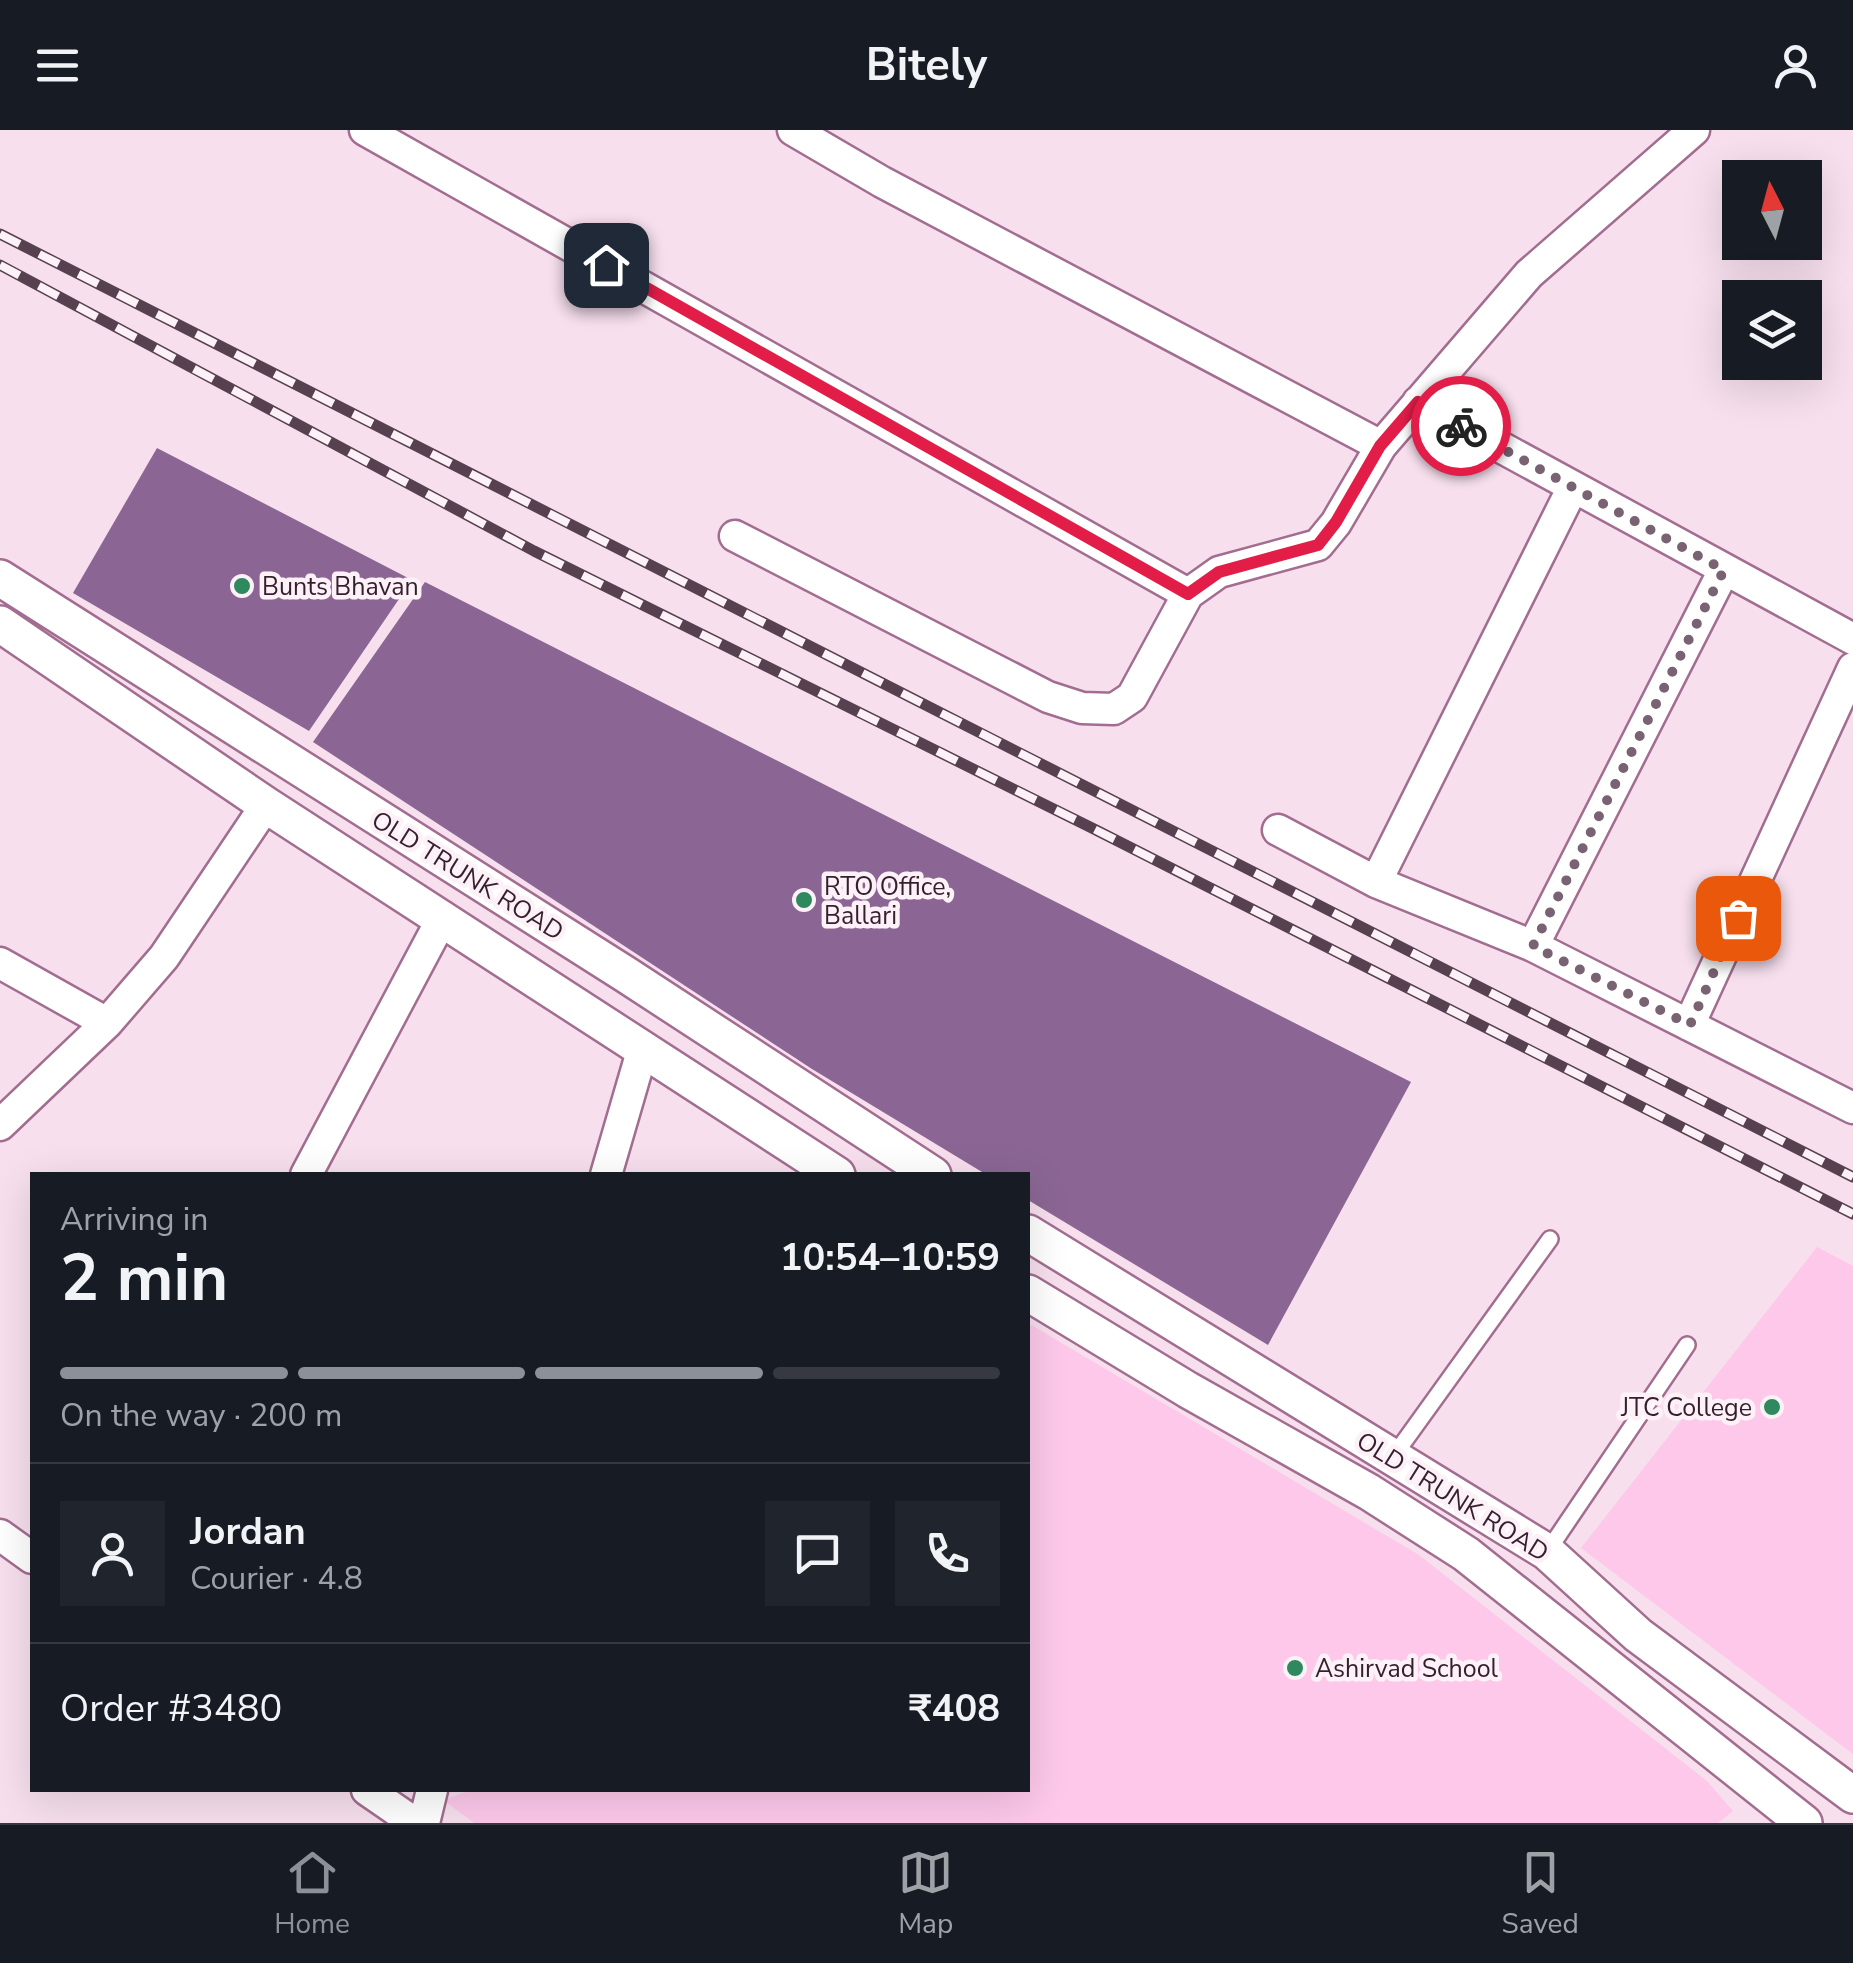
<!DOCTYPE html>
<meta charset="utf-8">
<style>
body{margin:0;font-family:"Nunito Sans",sans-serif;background:#20242c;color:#f1f3f6;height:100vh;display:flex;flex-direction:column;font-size:38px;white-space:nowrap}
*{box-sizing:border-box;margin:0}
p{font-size:32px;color:#9ea1a6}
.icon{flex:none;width:55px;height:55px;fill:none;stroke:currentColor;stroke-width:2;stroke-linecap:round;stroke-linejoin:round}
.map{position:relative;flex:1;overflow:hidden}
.drawer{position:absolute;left:30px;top:1042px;width:1000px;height:620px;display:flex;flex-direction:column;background:#171b24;border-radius:0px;box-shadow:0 10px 40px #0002}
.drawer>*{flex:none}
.needle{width:65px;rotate:354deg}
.controls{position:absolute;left:1722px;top:30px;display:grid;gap:20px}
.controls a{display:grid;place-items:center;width:100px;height:100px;border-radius:0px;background:#171b24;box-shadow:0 10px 40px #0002;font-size:50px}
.pin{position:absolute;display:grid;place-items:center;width:85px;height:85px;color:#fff;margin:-42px;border-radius:20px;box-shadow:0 5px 15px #0006}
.courier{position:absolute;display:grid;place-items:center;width:100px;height:100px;margin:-50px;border:8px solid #e11d48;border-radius:50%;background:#fff;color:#222;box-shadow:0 2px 12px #0007}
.head em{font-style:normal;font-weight:700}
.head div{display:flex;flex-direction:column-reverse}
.head{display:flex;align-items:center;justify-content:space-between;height:170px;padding:0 30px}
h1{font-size:65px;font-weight:700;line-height:75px}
.bar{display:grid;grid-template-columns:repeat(4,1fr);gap:15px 10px;align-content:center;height:120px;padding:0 30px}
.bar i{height:12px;border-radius:8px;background:#363941}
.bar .current{background:#8c9099}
.bar p{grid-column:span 4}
.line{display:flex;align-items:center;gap:25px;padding:0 30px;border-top:2px solid #363941}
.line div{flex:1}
.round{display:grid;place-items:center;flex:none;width:105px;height:105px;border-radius:0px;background:#20242c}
header{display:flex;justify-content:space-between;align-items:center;height:130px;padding:0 30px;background:#171b24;font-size:45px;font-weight:700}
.dock{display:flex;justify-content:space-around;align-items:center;height:140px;border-top:2px solid #363941;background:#171b24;font-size:28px;color:#9ea1a6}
.dock a{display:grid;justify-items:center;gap:5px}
.dock .current{color:#8c9099}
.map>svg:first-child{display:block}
</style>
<header><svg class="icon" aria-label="menu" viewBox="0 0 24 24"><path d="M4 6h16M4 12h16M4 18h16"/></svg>Bitely<svg class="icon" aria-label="person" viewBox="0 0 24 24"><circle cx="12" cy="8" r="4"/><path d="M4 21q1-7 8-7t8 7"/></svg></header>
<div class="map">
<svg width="1853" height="1693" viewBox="0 0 1853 1693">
<rect width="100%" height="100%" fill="#f7dfee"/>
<!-- built -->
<path fill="#fdc8ea" d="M 1817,1117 L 1853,1136 L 1853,1624 L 1581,1418 Z
M 1028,1193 L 1419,1425 L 1707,1651 L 1733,1681 L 1718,1693 L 474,1693 L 443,1670 L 472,1660 L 1028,1660 Z"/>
<!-- building -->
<path fill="#8b6694" d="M 157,318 L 412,450 L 309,601 L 73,463 Z
M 425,452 L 1411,952 L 1268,1215 L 1028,1070 L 1028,1045 L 987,1045 L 812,939 L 313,612 Z"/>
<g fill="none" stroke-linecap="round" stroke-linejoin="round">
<!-- service casing -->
<g stroke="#a26d90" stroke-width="20">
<path id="service" d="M 1393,1327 L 1550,1109
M 1547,1422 L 1687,1215"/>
</g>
<!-- minor casing -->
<g stroke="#a26d90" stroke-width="35">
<path id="minor" d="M 365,0 L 1188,464
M 793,0 L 882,52 L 1381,316
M 1418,272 L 1853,509
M 735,406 L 1048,567 L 1082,578 L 1114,579 L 1132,567 L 1188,464 L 1219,442 L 1318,415 L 1336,393 L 1381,316 L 1529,144 L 1694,0
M 1278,700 L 1376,752 L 1533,816 L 1853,978
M 1376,752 L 1573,357
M 1533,816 L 1724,440
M 0,833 L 107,893
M 1689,895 L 1853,538
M 0,995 L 107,893 L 164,827 L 266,675
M 306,1045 L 443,787
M 606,1045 L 643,918
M 0,1405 L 32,1428
M 367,1660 L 415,1693
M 424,1693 L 432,1660"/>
</g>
<!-- tertiary casing -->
<g stroke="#a26d90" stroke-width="40">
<path id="tertiary" d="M 0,448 L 625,844 L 933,1045
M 0,494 L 266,675 L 837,1045
M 1028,1103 L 1547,1422 L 1638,1505 L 1853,1665
M 1028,1163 L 1188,1260 L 1369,1362 L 1466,1424 L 1804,1693"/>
</g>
<!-- service -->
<use href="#service" stroke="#fff" stroke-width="15"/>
<!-- minor -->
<use href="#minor" stroke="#fff" stroke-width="30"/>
<!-- tertiary -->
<use href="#tertiary" stroke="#fff" stroke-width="35"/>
<!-- rail casing -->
<g stroke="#57404f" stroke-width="11">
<path id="rail" d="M 0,104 L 1853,1047
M 0,135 L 534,421 L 1094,699 L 1853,1084"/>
</g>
<!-- rail -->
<use href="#rail" stroke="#fdf1f8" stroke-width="8" stroke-dasharray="22" stroke-linecap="butt"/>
</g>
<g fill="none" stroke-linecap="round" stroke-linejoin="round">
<!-- done -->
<path stroke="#796271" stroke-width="10" stroke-dasharray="0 18" d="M 1461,296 L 1724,440 L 1533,816 L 1690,895 L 1738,788"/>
<!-- route -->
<path stroke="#e11d48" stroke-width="12" d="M 606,135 L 1188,464 L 1219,442 L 1318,415 L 1336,392 L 1380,316 L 1418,272 L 1461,296"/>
</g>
<!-- markers -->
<g fill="#2e895f" stroke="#fdf1f8" stroke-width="4">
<circle cx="242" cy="456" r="10"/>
<circle cx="804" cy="770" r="10"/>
<circle cx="1772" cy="1277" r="10"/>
<circle cx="1295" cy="1538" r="10"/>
</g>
<g text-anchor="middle" stroke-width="9" stroke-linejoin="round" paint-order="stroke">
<!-- poi labels -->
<g font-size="25" fill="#351f2e" stroke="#fdf1f8" text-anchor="start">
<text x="262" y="465">Bunts Bhavan</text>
<text x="824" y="765">RTO Office,<tspan x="824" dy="29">Ballari</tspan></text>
<text x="1752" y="1286" text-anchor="end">JTC College</text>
<text x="1315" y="1547">Ashirvad School</text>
</g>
<!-- street labels -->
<g font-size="25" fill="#351f2e" stroke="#fdf1f8">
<text transform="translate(468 745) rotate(32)" y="9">OLD TRUNK ROAD</text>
<text transform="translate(1453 1366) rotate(32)" y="9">OLD TRUNK ROAD</text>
</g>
</g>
</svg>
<div class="controls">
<a><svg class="needle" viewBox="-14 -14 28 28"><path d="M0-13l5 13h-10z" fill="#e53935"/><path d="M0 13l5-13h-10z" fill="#9ea1a6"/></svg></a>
<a><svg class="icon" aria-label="layers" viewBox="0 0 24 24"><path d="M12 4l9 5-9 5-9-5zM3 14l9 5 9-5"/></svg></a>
</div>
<div class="pin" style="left:1738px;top:788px;background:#ea580c"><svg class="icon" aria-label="bag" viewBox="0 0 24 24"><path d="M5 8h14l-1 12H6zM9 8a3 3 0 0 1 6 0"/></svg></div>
<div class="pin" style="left:606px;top:135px;background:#1f2937"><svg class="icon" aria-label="home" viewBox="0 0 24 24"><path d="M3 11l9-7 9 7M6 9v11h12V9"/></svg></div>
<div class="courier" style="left:1461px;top:296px"><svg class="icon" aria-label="bike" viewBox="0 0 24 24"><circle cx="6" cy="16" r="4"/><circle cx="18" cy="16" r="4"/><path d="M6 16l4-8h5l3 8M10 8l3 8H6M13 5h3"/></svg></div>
<section class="drawer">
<div class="head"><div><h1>2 min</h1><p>Arriving in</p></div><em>10:54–10:59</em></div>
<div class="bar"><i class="current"></i><i class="current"></i><i class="current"></i><i></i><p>On the way · 200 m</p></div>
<div class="line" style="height:180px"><a class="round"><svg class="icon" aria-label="person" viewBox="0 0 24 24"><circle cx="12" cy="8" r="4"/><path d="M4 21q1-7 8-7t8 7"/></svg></a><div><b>Jordan</b><p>Courier · 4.8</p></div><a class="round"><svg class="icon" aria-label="chat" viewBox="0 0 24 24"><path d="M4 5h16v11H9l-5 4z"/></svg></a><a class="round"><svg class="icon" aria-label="phone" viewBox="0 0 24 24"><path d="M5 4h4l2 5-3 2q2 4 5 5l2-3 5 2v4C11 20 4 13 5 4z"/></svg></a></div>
<div class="line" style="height:130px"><div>Order #3480</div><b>₹408</b></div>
</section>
</div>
<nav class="dock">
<a class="current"><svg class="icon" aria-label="home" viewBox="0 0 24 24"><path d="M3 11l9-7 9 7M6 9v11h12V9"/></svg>Home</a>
<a><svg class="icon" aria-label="map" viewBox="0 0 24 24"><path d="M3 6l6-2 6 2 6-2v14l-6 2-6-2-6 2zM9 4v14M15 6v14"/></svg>Map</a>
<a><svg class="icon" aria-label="saved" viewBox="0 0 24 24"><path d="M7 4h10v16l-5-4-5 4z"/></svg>Saved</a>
</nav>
